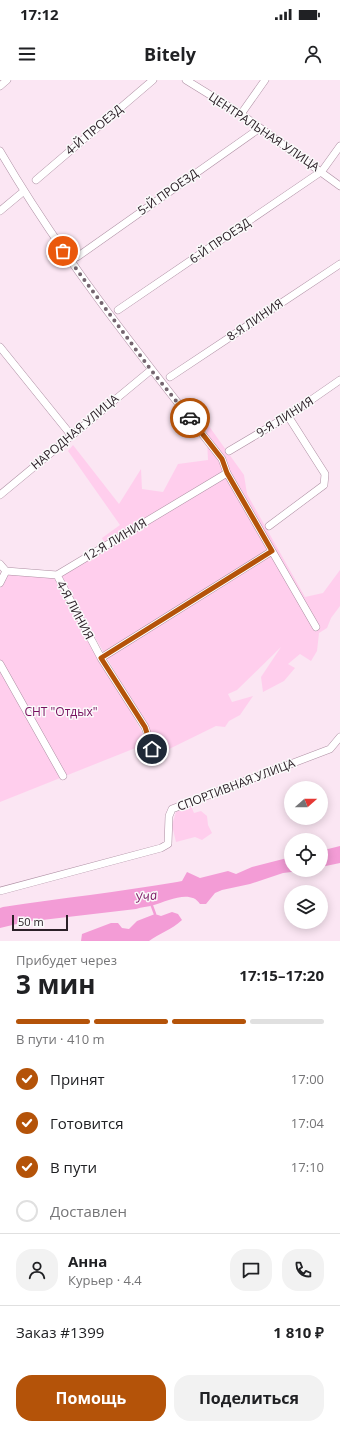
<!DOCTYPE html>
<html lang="ru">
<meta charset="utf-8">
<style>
body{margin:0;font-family:"Open Sans",sans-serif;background:#f2f2f2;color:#202124;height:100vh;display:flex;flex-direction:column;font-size:15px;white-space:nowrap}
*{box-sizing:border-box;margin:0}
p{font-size:13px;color:#757577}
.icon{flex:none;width:22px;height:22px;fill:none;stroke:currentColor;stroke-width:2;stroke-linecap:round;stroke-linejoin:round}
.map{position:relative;height:861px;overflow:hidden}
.drawer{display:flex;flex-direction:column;background:#fff;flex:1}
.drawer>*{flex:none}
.needle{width:26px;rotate:69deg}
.tools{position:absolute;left:284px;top:701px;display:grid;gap:8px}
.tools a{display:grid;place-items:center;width:44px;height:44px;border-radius:50%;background:#fff;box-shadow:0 2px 10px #0003;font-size:20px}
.scale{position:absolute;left:12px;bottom:10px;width:56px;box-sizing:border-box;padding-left:4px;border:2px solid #2c2028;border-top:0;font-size:11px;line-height:14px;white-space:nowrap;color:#2c2028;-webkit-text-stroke:3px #fafafa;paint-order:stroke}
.pin{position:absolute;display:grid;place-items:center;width:34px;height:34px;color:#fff;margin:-17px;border:2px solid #fff;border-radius:50%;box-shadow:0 1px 4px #0007}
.courier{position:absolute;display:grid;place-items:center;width:40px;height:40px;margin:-20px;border:3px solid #b45309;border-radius:50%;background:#fff;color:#222;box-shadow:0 1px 5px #0007}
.head em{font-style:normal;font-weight:700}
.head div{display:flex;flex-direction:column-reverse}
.head{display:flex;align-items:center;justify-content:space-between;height:68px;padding:0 16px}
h1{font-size:26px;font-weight:700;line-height:30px}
.bar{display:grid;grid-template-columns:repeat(4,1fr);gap:6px 4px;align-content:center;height:48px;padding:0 16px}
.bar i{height:5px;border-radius:3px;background:#e0e0e0}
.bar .selected{background:#b45309}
.bar p{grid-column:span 4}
.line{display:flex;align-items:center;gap:10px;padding:0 16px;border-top:1px solid #e0e0e0}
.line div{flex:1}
.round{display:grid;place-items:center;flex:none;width:42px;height:42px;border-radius:16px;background:#f2f2f2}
ol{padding:0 16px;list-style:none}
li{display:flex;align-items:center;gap:12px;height:44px}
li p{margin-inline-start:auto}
li .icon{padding:4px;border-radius:50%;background:#b45309;color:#fff;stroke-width:4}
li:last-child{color:#757577}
li i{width:22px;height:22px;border:2px solid #e0e0e0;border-radius:50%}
.button{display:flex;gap:8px;margin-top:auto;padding:8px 16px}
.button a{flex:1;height:46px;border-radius:16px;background:#b45309;color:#fff;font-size:16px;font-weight:700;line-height:46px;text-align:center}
.button a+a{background:#f2f2f2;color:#202124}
.status{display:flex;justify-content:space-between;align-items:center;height:28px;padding:0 20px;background:#fff;direction:ltr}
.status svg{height:11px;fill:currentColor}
header{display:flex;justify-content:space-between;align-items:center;height:52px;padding:0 16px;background:#fff;font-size:18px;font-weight:700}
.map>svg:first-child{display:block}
</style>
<div class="status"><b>17:12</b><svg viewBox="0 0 49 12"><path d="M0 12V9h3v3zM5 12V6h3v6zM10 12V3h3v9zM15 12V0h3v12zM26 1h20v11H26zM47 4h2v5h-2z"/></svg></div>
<header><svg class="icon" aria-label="menu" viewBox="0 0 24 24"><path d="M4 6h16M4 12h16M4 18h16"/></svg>Bitely<svg class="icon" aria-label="person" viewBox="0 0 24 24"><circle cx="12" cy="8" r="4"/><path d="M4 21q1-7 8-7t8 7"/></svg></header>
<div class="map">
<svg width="340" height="861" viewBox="0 0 340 861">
<rect width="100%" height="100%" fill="#fbe6f3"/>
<!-- green -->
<path fill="#ffceed" d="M 206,342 L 244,395 L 247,414 L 305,517 L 323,513 L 340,490 L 340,526 L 331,538 L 327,548 L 319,553 L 317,571 L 311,581 L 300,574 L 288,584 L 295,588 L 284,601 L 263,612 L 261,597 L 281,567 L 237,610 L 228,614 L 232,622 L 253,616 L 240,635 L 229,641 L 225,647 L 216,646 L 165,671 L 145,669 L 153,661 L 143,640 L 60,497 L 107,468 L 102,458 L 120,445 L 68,371 L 73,365 L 119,424 L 141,389 L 142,409 L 163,412 L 178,384 L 208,380 Z
M 7,494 L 56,497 L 148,663 L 0,722 L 0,509 Z
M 191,726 L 194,733 L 201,731 L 207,736 L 208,745 L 212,753 L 202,760 L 195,757 L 176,762 L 172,745 L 176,732 Z"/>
<!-- water -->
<path fill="#f39cd6" d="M 340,766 L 340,783 L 321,787 L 321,769 L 324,770 Z
M 291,777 L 291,790 L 308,790 L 283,793 L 250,804 L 222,810 L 215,813 L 206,824 L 200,824 C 191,809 167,821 154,825 C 147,827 142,827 136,829 L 25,842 L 0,848 L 0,828 L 3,827 C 61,818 119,812 177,802 L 182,801 L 187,792 L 200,798 L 228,791 L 236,794 L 252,787 Z
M 172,832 L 178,834 L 182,840 C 171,850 160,853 149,861 L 81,861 L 82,854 L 111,843 L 118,843 L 122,848 L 129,849 L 137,841 L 155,834 L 161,836 Z"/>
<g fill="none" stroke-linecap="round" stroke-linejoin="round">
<!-- stream -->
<path stroke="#f39cd6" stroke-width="2.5" d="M 152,826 L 155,834"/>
<!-- street casing -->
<g stroke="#ae8fa3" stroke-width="8">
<path id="street" d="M 186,0 L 241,34 L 340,106
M 0,6 L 7,0
M 241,34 L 265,0
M 0,71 C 64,181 144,280 222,379 L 227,393 L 316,547
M 36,100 L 153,0
M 0,131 L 24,111
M 77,177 L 260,48
M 118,230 L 322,91 L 340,66
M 0,267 L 71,355
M 170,297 L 340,184
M 229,371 L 288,336 L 340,300
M 0,415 L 151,290
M 269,446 L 324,405 L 325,394 L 288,336
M 0,484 L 6,491
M 57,495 L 101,578 L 145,647 L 153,669
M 0,503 L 6,491 L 57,495 L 227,393
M 101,578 L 272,471
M 0,584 L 63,696
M 0,811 L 161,768 L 168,764 L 169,736 L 172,729 L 330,669 L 340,657"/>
</g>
<!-- street -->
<use href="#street" stroke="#fff" stroke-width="7"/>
</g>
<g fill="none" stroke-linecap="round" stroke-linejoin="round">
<!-- done -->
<path stroke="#74656f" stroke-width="4" stroke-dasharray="0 7.2" d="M 63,171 L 151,290 L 190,338"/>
<!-- route -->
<path stroke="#b45309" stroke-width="5" d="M 152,669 L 145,647 L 101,578 L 272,471 L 227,393 L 222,379 L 190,338"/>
</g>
<g text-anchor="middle" stroke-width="3" stroke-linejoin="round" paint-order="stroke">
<!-- street labels -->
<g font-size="12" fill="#2c2028" stroke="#fafafa">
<text transform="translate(94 50) rotate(-40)" y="4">4-Й ПРОЕЗД</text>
<text transform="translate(264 52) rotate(34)" y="4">ЦЕНТРАЛЬНАЯ УЛИЦА</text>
<text transform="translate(168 112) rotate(-35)" y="4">5-Й ПРОЕЗД</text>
<text transform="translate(220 161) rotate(-34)" y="4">6-Й ПРОЕЗД</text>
<text transform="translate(255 240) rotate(-34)" y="4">8-Я ЛИНИЯ</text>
<text transform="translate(285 337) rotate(-32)" y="4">9-Я ЛИНИЯ</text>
<text transform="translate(75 352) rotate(-40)" y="4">НАРОДНАЯ УЛИЦА</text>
<text transform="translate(115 460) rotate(-31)" y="4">12-Я ЛИНИЯ</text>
<text transform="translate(75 530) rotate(62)" y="4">4-Я ЛИНИЯ</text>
<text transform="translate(236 705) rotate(-21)" y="4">СПОРТИВНАЯ УЛИЦА</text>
</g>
<!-- park labels -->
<g font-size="12" fill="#760f5e" stroke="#fafafa">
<text x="61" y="636">СНТ "Отдых"</text>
</g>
<!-- water labels -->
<g font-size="13" font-style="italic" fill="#7e1965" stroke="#fafafa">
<text transform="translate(146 816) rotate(-9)" y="5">Уча</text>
</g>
</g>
</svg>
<div class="tools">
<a><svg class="needle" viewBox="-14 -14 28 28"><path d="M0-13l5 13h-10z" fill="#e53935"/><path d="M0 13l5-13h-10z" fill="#757577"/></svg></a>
<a><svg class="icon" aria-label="locate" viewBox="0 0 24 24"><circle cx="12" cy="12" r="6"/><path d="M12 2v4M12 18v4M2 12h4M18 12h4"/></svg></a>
<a><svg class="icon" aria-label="layers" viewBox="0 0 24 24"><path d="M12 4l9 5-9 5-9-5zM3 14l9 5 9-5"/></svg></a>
</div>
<div class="scale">50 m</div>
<div class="pin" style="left:63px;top:171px;background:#ea580c"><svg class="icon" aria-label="bag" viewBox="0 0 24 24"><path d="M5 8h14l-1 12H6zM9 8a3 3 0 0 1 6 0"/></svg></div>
<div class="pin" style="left:152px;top:669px;background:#1f2937"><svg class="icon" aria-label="home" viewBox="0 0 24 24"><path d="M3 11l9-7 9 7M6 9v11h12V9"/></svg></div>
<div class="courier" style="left:190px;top:338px"><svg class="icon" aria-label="car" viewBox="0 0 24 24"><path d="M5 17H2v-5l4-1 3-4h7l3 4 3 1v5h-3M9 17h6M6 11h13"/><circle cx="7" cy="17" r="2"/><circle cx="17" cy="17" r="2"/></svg></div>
</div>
<section class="drawer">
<div class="head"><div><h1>3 мин</h1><p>Прибудет через</p></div><em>17:15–17:20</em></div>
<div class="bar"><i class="selected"></i><i class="selected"></i><i class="selected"></i><i></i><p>В пути · 410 m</p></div>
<ol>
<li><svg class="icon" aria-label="check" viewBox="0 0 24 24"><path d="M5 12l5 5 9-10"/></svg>Принят<p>17:00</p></li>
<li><svg class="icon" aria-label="check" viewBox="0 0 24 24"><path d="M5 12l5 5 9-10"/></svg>Готовится<p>17:04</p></li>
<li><svg class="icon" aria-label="check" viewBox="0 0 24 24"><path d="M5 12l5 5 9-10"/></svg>В пути<p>17:10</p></li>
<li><i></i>Доставлен</li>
</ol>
<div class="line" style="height:72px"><a class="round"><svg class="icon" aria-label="person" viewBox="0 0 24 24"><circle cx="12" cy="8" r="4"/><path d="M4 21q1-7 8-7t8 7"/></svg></a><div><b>Анна</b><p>Курьер · 4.4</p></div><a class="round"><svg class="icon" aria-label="chat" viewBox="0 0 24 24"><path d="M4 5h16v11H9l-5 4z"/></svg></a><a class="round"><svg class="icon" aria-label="phone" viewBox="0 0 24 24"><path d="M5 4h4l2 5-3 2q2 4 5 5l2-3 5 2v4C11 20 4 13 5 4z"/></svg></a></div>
<div class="line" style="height:52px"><div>Заказ #1399</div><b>1 810 ₽</b></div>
<div class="button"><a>Помощь</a><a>Поделиться</a></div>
</section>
